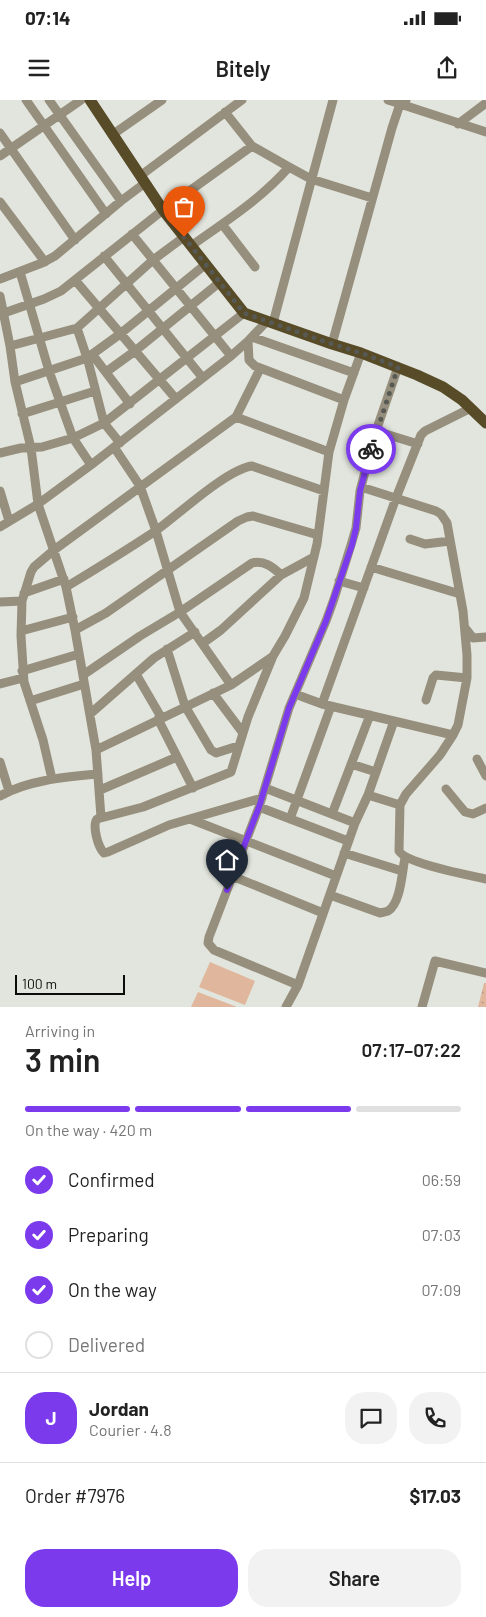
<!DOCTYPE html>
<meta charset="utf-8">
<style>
body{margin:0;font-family:Barlow,sans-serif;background:#f2f2f2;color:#222;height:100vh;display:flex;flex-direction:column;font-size:19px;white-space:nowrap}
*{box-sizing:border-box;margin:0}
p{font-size:16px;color:#767676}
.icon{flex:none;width:28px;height:28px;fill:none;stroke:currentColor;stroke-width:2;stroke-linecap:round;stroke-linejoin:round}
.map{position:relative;height:907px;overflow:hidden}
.side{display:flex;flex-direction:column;background:#fff;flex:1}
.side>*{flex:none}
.scale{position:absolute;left:15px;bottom:12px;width:110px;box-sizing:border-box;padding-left:5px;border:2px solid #0c0d0a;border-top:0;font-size:14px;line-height:18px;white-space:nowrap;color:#0c0d0a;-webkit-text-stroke:4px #e2e5dd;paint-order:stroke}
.pin{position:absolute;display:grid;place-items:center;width:42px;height:42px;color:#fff;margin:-51px -21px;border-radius:50% 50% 50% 0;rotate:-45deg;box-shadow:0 0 5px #0007}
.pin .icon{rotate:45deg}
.courier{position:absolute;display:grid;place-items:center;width:50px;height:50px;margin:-25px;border:4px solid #7c3aed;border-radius:50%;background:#fff;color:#222;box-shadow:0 1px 6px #0007}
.summary em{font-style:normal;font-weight:600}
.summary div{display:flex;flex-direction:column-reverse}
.summary{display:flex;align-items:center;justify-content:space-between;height:85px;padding:0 25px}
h1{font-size:32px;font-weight:600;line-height:38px}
.bar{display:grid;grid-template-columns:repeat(4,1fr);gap:8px 5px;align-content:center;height:60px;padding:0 25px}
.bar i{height:6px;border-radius:4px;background:#e0e0e0}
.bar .active{background:#7c3aed}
.bar p{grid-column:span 4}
.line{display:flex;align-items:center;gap:12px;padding:0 25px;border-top:1px solid #e0e0e0}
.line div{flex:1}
.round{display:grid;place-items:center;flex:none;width:52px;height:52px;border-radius:20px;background:#f2f2f2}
ol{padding:0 25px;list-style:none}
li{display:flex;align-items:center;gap:15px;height:55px}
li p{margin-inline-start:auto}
li .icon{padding:5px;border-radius:50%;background:#7c3aed;color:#fff;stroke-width:4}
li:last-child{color:#767676}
li i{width:28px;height:28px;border:2px solid #e0e0e0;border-radius:50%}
.primary-button{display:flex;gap:10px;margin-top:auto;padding:10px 25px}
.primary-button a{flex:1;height:58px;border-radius:20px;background:#7c3aed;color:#fff;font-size:20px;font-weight:600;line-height:58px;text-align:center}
.primary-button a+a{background:#f2f2f2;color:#222}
.status{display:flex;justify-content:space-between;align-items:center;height:35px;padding:0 25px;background:#fff;direction:ltr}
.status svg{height:14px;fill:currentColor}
header{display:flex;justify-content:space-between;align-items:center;height:65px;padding:0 25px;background:#fff;font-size:22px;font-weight:600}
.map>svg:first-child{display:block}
</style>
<div class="status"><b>07:14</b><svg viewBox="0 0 49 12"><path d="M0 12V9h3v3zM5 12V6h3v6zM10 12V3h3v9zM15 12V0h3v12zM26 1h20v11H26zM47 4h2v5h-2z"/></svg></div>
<header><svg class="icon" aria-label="menu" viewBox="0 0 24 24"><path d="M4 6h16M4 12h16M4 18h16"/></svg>Bitely<svg class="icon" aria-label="share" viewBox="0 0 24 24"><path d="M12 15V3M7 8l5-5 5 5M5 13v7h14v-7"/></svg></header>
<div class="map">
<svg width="486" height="907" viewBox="0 0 486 907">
<defs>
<pattern id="grass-dots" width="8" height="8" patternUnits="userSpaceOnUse" patternTransform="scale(1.25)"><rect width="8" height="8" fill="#e0b79c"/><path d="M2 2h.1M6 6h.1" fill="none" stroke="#bf9c85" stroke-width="1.8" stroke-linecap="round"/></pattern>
</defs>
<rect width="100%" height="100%" fill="#e2e5dd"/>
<!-- grass -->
<path fill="url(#grass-dots)" d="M 484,883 L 486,883 L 486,907 L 478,907 Z"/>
<!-- garden -->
<path fill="#e0b79c" d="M 210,862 L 255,881 L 245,905 L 199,887 Z
M 198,892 L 237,907 L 191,907 Z"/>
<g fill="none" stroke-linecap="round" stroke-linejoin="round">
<!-- minor -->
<path stroke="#978f7d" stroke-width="9" d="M 26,0 L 106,114
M 49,0 L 121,101
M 388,0 L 486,32
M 225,12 L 252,46 L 289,67 L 311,79 L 372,98
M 458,24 L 486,3
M 0,33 L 75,140
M 112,35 L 162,0
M 0,56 L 81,0
M 140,76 L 242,0
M 0,102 L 45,162
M 222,124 L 255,167
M 132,134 L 231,256
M 191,146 C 226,121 261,99 289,67
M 104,156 L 202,277
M 20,172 L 49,271 L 73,338 L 91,365
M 0,179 L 42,163 L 55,156 L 121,101 L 145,83
M 75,180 L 176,299
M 0,196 L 10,246 L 15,282 L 31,348 L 38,404 L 66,487 L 75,530 L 96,650 L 101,717
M 4,213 L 44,199 L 61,191 L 163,110 L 252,46
M 273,223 L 333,0
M 77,228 L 88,261 L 104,323 L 120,343
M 252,237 L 354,273
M 248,241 L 249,260 L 255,266 L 344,300
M 332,244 L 392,28 L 400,4 L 406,0
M 10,246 L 77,228 L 153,160 L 184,137
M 92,254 L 130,304
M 106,272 L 135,251 L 220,182
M 15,282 L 87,258 L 120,234 L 206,164
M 22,314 L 95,291
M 236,317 L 329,352
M 376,331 L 418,344
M 114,347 L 140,386 L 156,431 L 180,512 L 231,585
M 0,353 L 21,348 L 42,347 L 73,338 L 104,323 L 244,213
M 361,387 L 436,411 L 441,414 L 447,423 L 463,511 L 467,555 L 467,578 L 436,575 L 433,578 L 426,600
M 0,391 L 9,421
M 0,427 L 38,404 L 91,365 L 231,256 L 248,241 L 267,221
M 410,439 L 425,444 L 450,441
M 371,467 L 460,494
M 339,481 L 364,488
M 66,487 C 96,469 125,451 154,432 C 177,416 227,369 252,366 L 324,391
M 24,493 L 64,479
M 0,502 L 22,501
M 466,529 L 473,538 L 486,537
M 75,530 L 106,513 L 238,421 L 247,417 L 253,416 L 318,435
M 21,531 L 73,517
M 203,543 L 221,530 L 281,475 L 314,457
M 167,549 L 185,606 L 211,650 L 216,653 L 238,646
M 22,571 L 79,554
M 136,574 L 161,617
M 83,575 L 140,536 L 180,512 L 252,463 C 264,460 273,467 281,475
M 467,578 L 458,625 L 453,635 L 440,655 L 406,694 L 400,705 L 399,751 C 407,764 469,775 486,779
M 0,584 L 23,578
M 213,593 L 243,633
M 295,594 L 322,604 L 453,635
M 30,601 L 84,584
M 322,604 L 396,398 L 421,335 L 425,331 L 471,308
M 90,614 L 154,558 L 195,532
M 158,619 L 193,688
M 96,650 L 231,585 L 272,557
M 477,659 L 486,676
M 0,662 L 9,691
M 351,664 L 376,672
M 52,679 L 43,640 L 24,582 L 21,536 L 22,501 L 31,472 L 34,467 L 54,450 L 236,317 L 260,269
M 265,688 L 355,723
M 446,689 L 465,712 L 473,714 L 486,708
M 100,690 L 177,657
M 368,695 L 394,621
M 0,696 C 28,680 66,677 98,674
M 262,698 L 169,725 L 108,752 L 104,753 C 98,747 92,726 97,719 L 143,707 L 231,672 L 248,617 L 273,556 L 285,536 L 304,498 L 317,444 L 329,352 L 344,300 L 361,253
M 259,707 L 348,741
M 332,714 L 370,615
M 190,719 L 336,776
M 290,719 L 331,606
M 344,753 L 402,771
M 232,776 L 323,813
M 330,795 L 380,813 C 383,812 386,812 388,811 C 401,803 402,771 405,758
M 298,885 L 214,850 L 208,843 L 209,837 L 259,707 L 289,608 L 326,521 L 334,499 L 351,445 L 356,428 L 360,391 L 374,337 L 398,267
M 286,907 L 298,885 L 355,723 L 368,695 L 400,705
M 422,907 L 435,861 L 486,873"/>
<!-- major -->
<path stroke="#584b28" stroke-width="11" d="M 90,0 L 163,110 L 244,213 L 332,244 L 361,253 L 417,275 L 443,287 L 462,300 L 486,323"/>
</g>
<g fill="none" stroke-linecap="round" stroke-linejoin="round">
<!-- done -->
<path stroke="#575954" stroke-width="5" stroke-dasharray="0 9" d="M 184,137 L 244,213 L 332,244 L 361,253 L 398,267 L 371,349"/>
<!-- route -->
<path stroke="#7c3aed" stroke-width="6" d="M 227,790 L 259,707 L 289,608 L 326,521 L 352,445 L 356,428 L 360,391 L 371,349"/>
</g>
</svg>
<div class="scale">100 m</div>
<div class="pin" style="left:184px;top:137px;background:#ea580c"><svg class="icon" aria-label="bag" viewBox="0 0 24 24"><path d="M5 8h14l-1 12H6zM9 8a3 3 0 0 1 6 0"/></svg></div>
<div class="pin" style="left:227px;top:790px;background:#1f2937"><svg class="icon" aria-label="home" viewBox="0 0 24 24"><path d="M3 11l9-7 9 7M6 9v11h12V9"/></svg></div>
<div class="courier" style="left:371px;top:349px"><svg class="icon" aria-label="bike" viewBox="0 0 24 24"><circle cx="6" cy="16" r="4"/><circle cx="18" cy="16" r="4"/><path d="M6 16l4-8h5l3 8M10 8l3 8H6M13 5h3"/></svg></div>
</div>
<section class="side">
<div class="summary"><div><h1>3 min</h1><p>Arriving in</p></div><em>07:17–07:22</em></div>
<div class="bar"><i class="active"></i><i class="active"></i><i class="active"></i><i></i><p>On the way · 420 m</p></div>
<ol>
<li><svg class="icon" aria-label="check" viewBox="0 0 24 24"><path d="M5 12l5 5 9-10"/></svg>Confirmed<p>06:59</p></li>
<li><svg class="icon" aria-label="check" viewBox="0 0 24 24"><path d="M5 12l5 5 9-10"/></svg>Preparing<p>07:03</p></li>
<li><svg class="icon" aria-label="check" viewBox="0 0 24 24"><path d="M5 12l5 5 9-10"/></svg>On the way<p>07:09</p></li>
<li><i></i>Delivered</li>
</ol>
<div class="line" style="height:90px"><b class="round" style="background:#7c3aed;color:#fff">J</b><div><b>Jordan</b><p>Courier · 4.8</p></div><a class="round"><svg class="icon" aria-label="chat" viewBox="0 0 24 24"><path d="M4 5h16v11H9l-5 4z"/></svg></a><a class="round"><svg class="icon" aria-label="phone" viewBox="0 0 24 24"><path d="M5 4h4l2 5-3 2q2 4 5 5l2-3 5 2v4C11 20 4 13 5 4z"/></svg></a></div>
<div class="line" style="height:65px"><div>Order #7976</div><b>$17.03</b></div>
<div class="primary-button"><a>Help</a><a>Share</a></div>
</section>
